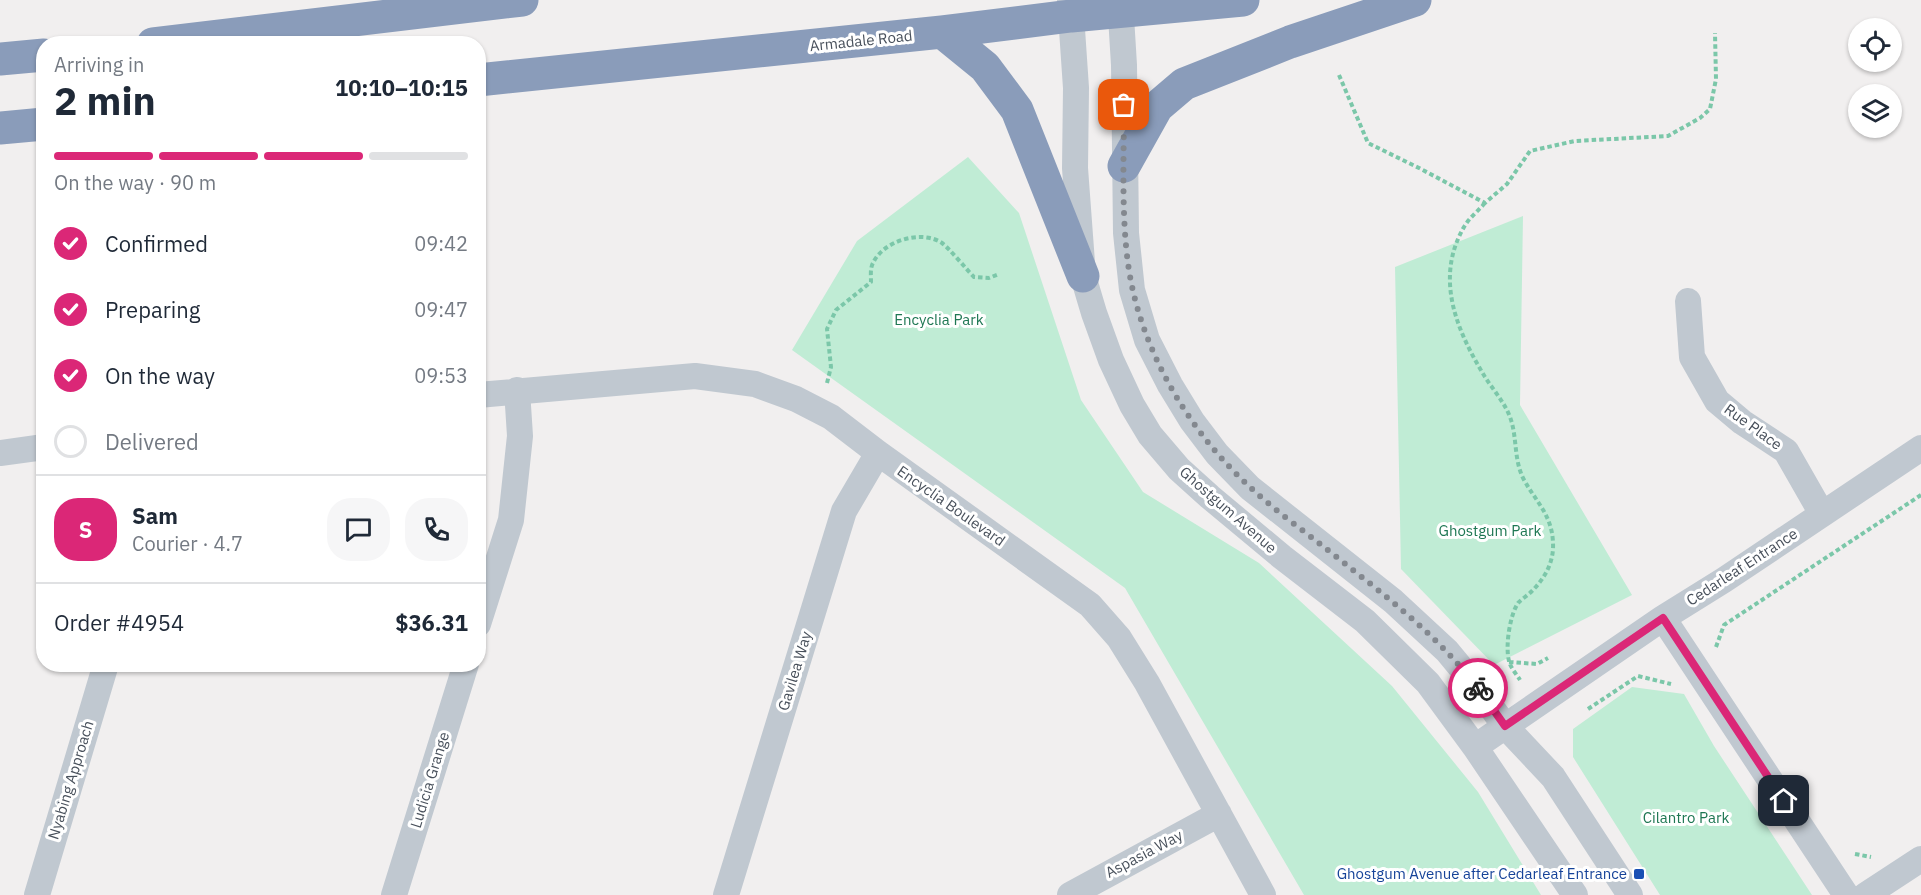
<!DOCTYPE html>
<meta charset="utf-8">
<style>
body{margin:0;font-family:"IBM Plex Sans",sans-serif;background:#f6f6f7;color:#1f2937;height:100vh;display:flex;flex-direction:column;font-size:22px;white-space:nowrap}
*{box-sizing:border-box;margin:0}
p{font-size:20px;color:#747a83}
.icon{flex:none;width:33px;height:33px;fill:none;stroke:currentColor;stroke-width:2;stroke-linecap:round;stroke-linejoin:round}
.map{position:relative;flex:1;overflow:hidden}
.panel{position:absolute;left:36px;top:36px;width:450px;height:636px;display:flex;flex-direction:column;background:#fff;border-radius:24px;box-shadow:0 2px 4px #0004}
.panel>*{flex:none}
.fabs{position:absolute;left:1848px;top:18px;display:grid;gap:12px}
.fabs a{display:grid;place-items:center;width:54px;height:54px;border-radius:50%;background:#fff;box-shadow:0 2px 4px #0004;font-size:30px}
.pin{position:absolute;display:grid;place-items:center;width:51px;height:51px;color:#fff;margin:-26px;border-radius:12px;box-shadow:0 3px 9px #0006}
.courier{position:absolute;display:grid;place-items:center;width:60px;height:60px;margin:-30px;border:4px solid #db2777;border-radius:50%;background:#fff;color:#222;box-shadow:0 2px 8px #0007}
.headline em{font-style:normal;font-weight:700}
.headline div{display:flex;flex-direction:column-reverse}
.headline{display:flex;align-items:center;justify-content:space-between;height:102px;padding:0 18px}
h1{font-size:39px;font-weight:700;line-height:45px}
.bar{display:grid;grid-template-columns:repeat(4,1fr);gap:9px 6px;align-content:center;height:72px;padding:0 18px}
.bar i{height:8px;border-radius:4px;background:#e0e1e3}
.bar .active{background:#db2777}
.bar p{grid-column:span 4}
.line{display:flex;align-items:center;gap:15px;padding:0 18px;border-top:2px solid #e0e1e3}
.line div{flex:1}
.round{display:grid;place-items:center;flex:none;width:63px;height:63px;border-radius:24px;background:#f6f6f7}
ol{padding:0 18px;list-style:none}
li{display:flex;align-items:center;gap:18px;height:66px}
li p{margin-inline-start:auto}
li .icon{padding:6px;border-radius:50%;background:#db2777;color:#fff;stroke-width:4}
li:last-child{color:#747a83}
li i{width:33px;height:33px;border:3px solid #e0e1e3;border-radius:50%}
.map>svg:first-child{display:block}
</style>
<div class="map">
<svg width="1921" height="895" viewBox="0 0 1921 895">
<rect width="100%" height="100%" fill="#f1efef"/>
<!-- green -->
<path fill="#c0ecd5" d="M 968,157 L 1019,213 L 1081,400 L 1143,492 L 1259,563 L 1392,686 L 1478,792 L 1541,895 L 1304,895 L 1125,588 L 792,350 L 857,241 Z
M 1523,216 L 1520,405 L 1632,595 L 1494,665 L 1401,569 L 1395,267 Z
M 1632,687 L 1684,694 L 1714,746 L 1812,895 L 1660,895 L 1573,757 L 1573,729 Z"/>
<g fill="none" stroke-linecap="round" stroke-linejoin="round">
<!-- path -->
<path stroke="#7bc7a9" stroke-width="4" stroke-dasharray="4.5 3" stroke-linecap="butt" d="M 1339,75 L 1368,143 L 1419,168 L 1485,203 L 1507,184 L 1530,151 L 1575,141 L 1668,136 L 1700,118 L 1710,109 L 1716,79 L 1715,33
M 1485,203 C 1478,211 1469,218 1464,227 C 1434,279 1457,331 1485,377 C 1494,391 1506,404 1511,420 C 1517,439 1514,459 1523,478 C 1535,501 1552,514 1553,543 C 1554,562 1545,578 1532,591 C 1528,595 1522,599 1518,603 C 1510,615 1505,646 1509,661 C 1510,667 1517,675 1520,680
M 827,383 L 831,367 L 827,329 L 836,310 L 871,282 C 871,276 870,268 873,263 C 883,241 921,229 942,243 C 949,248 966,269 974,277 L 989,278 L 999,274
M 1716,647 L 1724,625 L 1921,495
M 1509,662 L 1537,664 L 1548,658
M 1588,709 L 1638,676 L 1671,684
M 1855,854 L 1871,857"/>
<!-- street -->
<path stroke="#c0c8d0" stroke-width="26" d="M 1070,0 L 1076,88 L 1075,168 L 1083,276 L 1094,313 L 1111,360 L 1132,405 L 1150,435 L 1179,469 L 1210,497 L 1282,557 L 1365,621 L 1428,683 L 1475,747 L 1575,895
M 1120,0 L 1124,65 L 1126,233 L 1132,290 L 1147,340 L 1170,385 L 1192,421 L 1217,454 L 1250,488 L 1393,601 L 1447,651 L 1476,686 L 1505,726 L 1553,777 L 1630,895
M 1688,301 L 1692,357 L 1717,401 L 1742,422 L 1786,451 L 1822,514
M 478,395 L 695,376 L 755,384 L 796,399 L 831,417 L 878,453 L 1090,605 L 1119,638 L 1147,683 L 1263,895
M 0,453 L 44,447
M 1663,618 L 1846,895
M 478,624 L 511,520 L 520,436 L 517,390
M 1475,747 L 1663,618 L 1724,580 L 1921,448
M 37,895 L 106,664
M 394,895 L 466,664
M 726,895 L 844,511 L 878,453
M 1070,895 L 1219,814
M 1866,895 L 1921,859"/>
<!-- highway -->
<path stroke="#8a9cba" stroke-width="33" d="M 942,32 L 985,67 L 1017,110 L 1083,276
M 153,44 L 522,0
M 0,59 L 44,55
M 478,80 L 942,32 L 1071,16 L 1243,0
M 0,128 L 44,124
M 1124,166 L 1157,107 L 1184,84 L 1290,42 L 1415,0"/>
</g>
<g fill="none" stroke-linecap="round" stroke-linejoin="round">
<!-- done -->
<path stroke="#83888f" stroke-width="6" stroke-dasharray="0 10.8" d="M 1124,105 C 1124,162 1120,236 1133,291 C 1150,365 1194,436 1250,487 C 1273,509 1300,528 1324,547 C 1379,591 1435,632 1478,688"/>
<!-- route -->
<path stroke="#db2777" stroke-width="8" d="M 1478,688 L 1505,726 L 1663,618 L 1784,801"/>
</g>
<!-- markers -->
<rect fill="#1a4fb4" stroke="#fff" stroke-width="2" x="1633" y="868" width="12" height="12" rx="3"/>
<g text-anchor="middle" stroke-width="6" stroke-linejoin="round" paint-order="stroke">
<!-- street labels -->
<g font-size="15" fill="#48505b" stroke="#fff">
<text transform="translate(861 41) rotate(-6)" y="5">Armadale Road</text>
<text transform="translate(1753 427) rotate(36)" y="5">Rue Place</text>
<text transform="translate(951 506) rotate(35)" y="5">Encyclia Boulevard</text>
<text transform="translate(1228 510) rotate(41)" y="5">Ghostgum Avenue</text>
<text transform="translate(1742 567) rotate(-33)" y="5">Cedarleaf Entrance</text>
<text transform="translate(795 671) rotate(-73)" y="5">Gavilea Way</text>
<text transform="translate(71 780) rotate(-73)" y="5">Nyabing Approach</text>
<text transform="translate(430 780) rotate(-73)" y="5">Ludicia Grange</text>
<text transform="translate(1144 854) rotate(-28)" y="5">Aspasia Way</text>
</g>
<!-- park labels -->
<g font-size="15" fill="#1e7753" stroke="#fff">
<text x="939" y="325">Encyclia Park</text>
<text x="1490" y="536">Ghostgum Park</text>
<text x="1686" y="823">Cilantro Park</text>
</g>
<!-- transit labels -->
<g font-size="15" fill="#164399" stroke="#fff" text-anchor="end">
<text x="1627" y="879">Ghostgum Avenue after Cedarleaf Entrance</text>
</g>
</g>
</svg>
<div class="fabs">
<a><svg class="icon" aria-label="locate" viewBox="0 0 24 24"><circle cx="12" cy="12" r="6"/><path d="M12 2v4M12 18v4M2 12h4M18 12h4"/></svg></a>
<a><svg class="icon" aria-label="layers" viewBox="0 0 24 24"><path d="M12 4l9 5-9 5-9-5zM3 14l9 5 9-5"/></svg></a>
</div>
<div class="pin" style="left:1124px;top:105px;background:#ea580c"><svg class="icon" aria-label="bag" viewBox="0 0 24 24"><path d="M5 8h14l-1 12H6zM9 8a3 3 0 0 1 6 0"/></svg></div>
<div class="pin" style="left:1784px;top:801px;background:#1f2937"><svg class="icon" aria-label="home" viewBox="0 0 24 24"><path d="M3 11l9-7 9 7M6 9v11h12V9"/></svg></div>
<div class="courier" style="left:1478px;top:688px"><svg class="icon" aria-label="bike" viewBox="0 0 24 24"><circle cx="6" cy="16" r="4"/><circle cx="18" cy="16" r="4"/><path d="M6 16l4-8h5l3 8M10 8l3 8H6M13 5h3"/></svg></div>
<section class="panel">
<div class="headline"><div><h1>2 min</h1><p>Arriving in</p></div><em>10:10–10:15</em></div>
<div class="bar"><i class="active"></i><i class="active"></i><i class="active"></i><i></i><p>On the way · 90 m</p></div>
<ol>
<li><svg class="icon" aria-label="check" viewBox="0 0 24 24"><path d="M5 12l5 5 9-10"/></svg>Confirmed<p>09:42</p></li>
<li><svg class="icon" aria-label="check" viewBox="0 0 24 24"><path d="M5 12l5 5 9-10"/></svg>Preparing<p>09:47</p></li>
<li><svg class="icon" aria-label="check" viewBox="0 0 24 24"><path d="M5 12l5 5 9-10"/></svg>On the way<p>09:53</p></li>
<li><i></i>Delivered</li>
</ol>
<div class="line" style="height:108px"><b class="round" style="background:#db2777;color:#fff">S</b><div><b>Sam</b><p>Courier · 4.7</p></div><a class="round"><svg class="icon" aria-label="chat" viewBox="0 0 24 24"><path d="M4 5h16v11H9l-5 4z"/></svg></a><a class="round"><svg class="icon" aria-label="phone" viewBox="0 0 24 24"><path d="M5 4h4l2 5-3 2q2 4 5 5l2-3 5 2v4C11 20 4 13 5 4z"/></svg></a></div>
<div class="line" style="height:78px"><div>Order #4954</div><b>$36.31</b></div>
</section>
</div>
